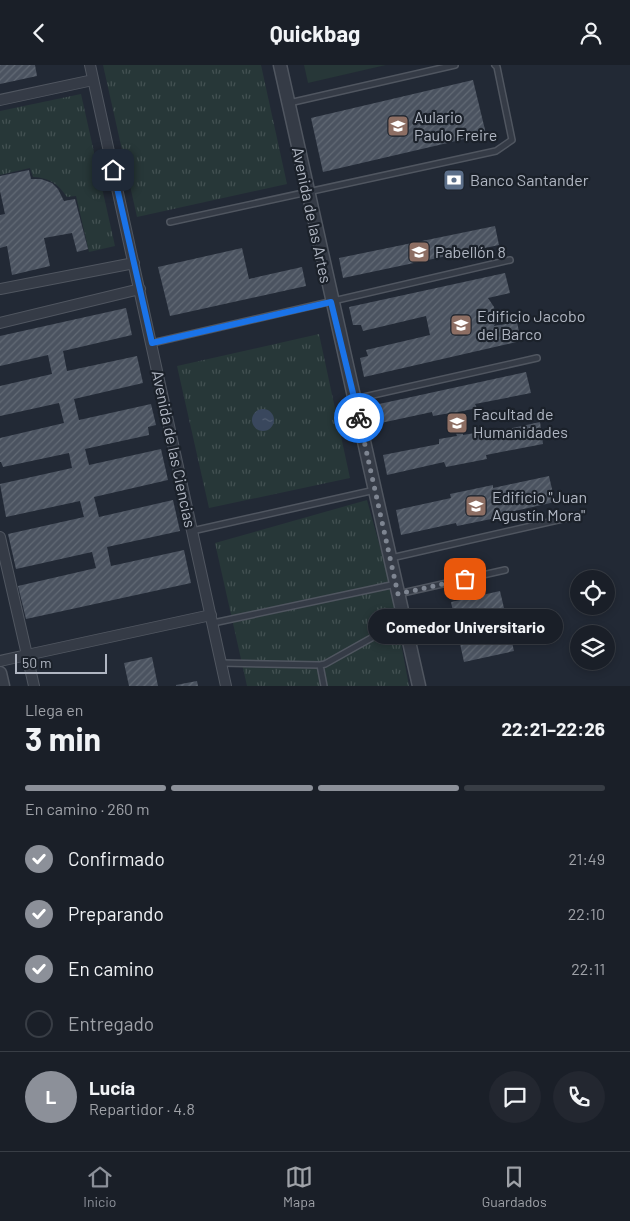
<!DOCTYPE html>
<html lang="es">
<meta charset="utf-8">
<style>
body{margin:0;font-family:Barlow,sans-serif;background:#232730;color:#f1f3f6;height:100vh;display:flex;flex-direction:column;font-size:19px;white-space:nowrap}
*{box-sizing:border-box;margin:0}
p{font-size:16px;color:#9fa2a8}
.icon{flex:none;width:28px;height:28px;fill:none;stroke:currentColor;stroke-width:2;stroke-linecap:round;stroke-linejoin:round}
.map{position:relative;height:621px;overflow:hidden}
.panel{display:flex;flex-direction:column;background:#1a1f28;flex:1}
.panel>*{flex:none}
.buttons{position:absolute;left:570px;top:505px;display:grid;gap:10px}
.buttons a{display:grid;place-items:center;width:45px;height:45px;border-radius:50%;background:#1a1f28;box-shadow:0 2px 8px #0003,0 0 0 1px #383d45;font-size:25px}
.scale{position:absolute;left:15px;bottom:12px;width:92px;box-sizing:border-box;padding-left:5px;border:2px solid #b0b6c2;border-top:0;font-size:14px;line-height:18px;white-space:nowrap;color:#b0b6c2;-webkit-text-stroke:4px #1b212a;paint-order:stroke}
.pin{position:absolute;display:grid;place-items:center;width:42px;height:42px;color:#fff;margin:-21px;border-radius:10px;box-shadow:0 2px 8px #0006}
.courier{position:absolute;display:grid;place-items:center;width:50px;height:50px;margin:-25px;border:4px solid #1a73e8;border-radius:50%;background:#fff;color:#222;box-shadow:0 1px 6px #0007}
.bubble{position:absolute;height:35px;border-radius:18px;background:#1a1f28;box-shadow:0 2px 8px #0003,0 0 0 1px #383d45;font-size:16px;font-weight:700;line-height:35px;text-align:center}
.headline em{font-style:normal;font-weight:700}
.headline div{display:flex;flex-direction:column-reverse}
.headline{display:flex;align-items:center;justify-content:space-between;height:85px;padding:0 25px}
h1{font-size:32px;font-weight:700;line-height:38px}
.bar{display:grid;grid-template-columns:repeat(4,1fr);gap:8px 5px;align-content:center;height:60px;padding:0 25px}
.bar i{height:6px;border-radius:4px;background:#383d45}
.bar .current{background:#8c9099}
.bar p{grid-column:span 4}
.line{display:flex;align-items:center;gap:12px;padding:0 25px;border-top:1px solid #383d45}
.line div{flex:1}
.round{display:grid;place-items:center;flex:none;width:52px;height:52px;border-radius:26px;background:#232730}
ol{padding:0 25px;list-style:none}
li{display:flex;align-items:center;gap:15px;height:55px}
li p{margin-inline-start:auto}
li .icon{padding:5px;border-radius:50%;background:#8c9099;color:#fff;stroke-width:4}
li:last-child{color:#9fa2a8}
li i{width:28px;height:28px;border:2px solid #383d45;border-radius:50%}
header{display:flex;justify-content:space-between;align-items:center;height:65px;padding:0 25px;background:#1a1f28;font-size:22px;font-weight:700}
.tab-bar{display:flex;justify-content:space-around;align-items:center;height:70px;border-top:1px solid #383d45;background:#1a1f28;font-size:14px;color:#9fa2a8}
.tab-bar a{display:grid;justify-items:center;gap:2px}
.tab-bar .current{color:#8c9099}
.map>svg:first-child{display:block}
</style>
<header><svg class="icon" aria-label="back" viewBox="0 0 24 24"><path d="M15 5l-7 7 7 7"/></svg>Quickbag<svg class="icon" aria-label="person" viewBox="0 0 24 24"><circle cx="12" cy="8" r="4"/><path d="M4 21q1-7 8-7t8 7"/></svg></header>
<div class="map">
<svg width="630" height="621" viewBox="0 0 630 621">
<defs>
<pattern id="park-tufts" width="24" height="20" patternUnits="userSpaceOnUse" patternTransform="scale(1.25)"><rect width="24" height="20" fill="#273738"/><path d="M3 7l-1-3M5 7V3M7 7l1-3M15 17l-1-3M17 17v-4M19 17l1-3" fill="none" stroke="#445253"/></pattern>
<pattern id="water-ripples" width="26" height="14" patternUnits="userSpaceOnUse" patternTransform="scale(1.25)"><rect width="26" height="14" fill="#39475d"/><path d="M2 4q2-2 4 0t4 0M15 11q2-2 4 0t4 0" fill="none" stroke="#535f73"/></pattern>
<pattern id="building-hatch" width="6" height="6" patternUnits="userSpaceOnUse" patternTransform="scale(1.25)"><rect width="6" height="6" fill="#4b5360"/><path d="M-1 1l2-2M0 6l6-6M5 7l2-2" fill="none" stroke="#626a75"/></pattern>
</defs>
<rect width="100%" height="100%" fill="#222935"/>
<!-- green -->
<path fill="#273738" d="M 304,0 L 386,0 L 308,18 Z"/>
<!-- park -->
<path fill="url(#park-tufts)" d="M 103,0 L 261,0 L 287,119 L 137,152 Z
M 81,29 L 115,181 L 89,187 L 76,131 L 67,132 C 58,119 50,113 33,112 L 30,103 L 0,110 L 0,46 Z
M 319,269 L 350,413 L 209,443 L 177,301 Z
M 367,435 L 389,514 L 409,621 L 247,621 L 215,478 Z"/>
<!-- water -->
<path fill="url(#water-ripples)" d="M252 355a11 11 0 1 1 22 0a11 11 0 1 1-22 0Z"/>
<!-- building -->
<path fill="url(#building-hatch)" d="M 0,0 L 35,0 L 37,11 L 0,19 Z
M 473,15 L 486,69 L 323,107 L 311,53 Z
M 29,105 L 31,114 L 41,114 L 52,118 L 58,124 L 64,136 L 75,134 L 88,184 L 77,187 L 72,168 L 44,173 L 50,201 L 12,210 L 7,181 L 0,183 L 0,150 L 5,149 L 0,126 L 0,111 Z
M 495,161 L 499,180 L 343,213 L 339,193 Z
M 242,183 L 249,214 L 302,202 L 306,221 L 170,251 L 158,202 Z
M 505,208 L 510,228 L 488,233 L 494,242 L 496,256 L 494,261 L 517,257 L 521,276 L 364,312 L 360,293 L 368,291 L 366,285 L 430,270 L 426,251 L 363,266 L 361,260 L 353,260 L 349,242 Z
M 126,243 L 132,270 L 63,286 L 67,306 L 137,291 L 143,318 L 74,334 L 79,355 L 151,339 L 156,360 L 148,362 L 149,370 L 85,384 L 89,400 L 161,384 L 168,415 L 94,432 L 99,452 L 173,435 L 180,466 L 107,482 L 111,501 L 184,485 L 191,518 L 26,554 L 18,521 L 96,503 L 92,487 L 16,504 L 8,469 L 84,452 L 80,436 L 6,452 L 0,419 L 72,403 L 69,388 L 3,402 L 1,397 L 0,397 L 0,373 L 64,358 L 59,338 L 0,351 L 0,321 L 52,309 L 48,290 L 0,301 L 0,271 Z
M 526,307 L 531,328 L 475,339 L 477,343 L 458,347 L 463,370 L 481,367 L 481,370 L 540,357 L 543,379 L 486,390 L 487,394 L 446,402 L 444,397 L 387,410 L 383,390 L 439,379 L 439,374 L 457,371 L 450,348 L 433,351 L 432,347 L 376,359 L 370,341 Z
M 549,411 L 555,437 L 501,449 L 501,452 L 457,461 L 456,458 L 401,470 L 396,445 L 451,433 L 450,429 L 493,420 L 493,423 Z
M 500,526 L 514,586 L 464,597 L 451,537 Z
M 152,592 L 158,621 L 129,621 L 124,598 Z
M 197,616 L 198,621 L 176,621 L 176,620 Z"/>
<g fill="none" stroke-linecap="round" stroke-linejoin="round">
<!-- service casing -->
<g stroke="#505660" stroke-width="8">
<path id="service" d="M 289,38 L 455,0
M 170,157 L 496,86 L 512,75 L 497,2 L 495,0
M 152,278 L 510,195
M 355,334 L 537,293
M 192,466 L 375,425
M 391,493 L 571,452
M 398,529 L 505,505
M 213,558 L 396,519
M 221,598 L 320,600 L 325,599 L 391,562 L 405,559
M 320,600 L 324,621"/>
</g>
<!-- minor casing -->
<g stroke="#505660" stroke-width="12">
<path id="minor" d="M 90,0 L 226,621
M 0,35 L 93,15
M 0,224 L 134,198
M 0,258 L 140,224
M 0,472 L 27,590 L 211,550
M 0,596 L 27,590 L 34,621"/>
</g>
<!-- tertiary casing -->
<g stroke="#505660" stroke-width="15">
<path id="tertiary" d="M 280,0 C 325,207 373,414 419,621
M 0,608 L 3,621"/>
</g>
<!-- service -->
<use href="#service" stroke="#353b46" stroke-width="5"/>
<!-- minor -->
<use href="#minor" stroke="#353b46" stroke-width="10"/>
<!-- tertiary -->
<use href="#tertiary" stroke="#353b46" stroke-width="12"/>
</g>
<g fill="none" stroke-linecap="round" stroke-linejoin="round">
<!-- done -->
<path stroke="#7e8591" stroke-width="5" stroke-dasharray="0 9" d="M 359,353 L 398,529 L 465,514"/>
<!-- route -->
<path stroke="#1a73e8" stroke-width="6" d="M 113,105 L 152,278 L 331,237 L 359,353"/>
</g>
<!-- icons -->
<defs>
<g id="university-square" transform="scale(1.125)"><rect x="-9" y="-9" width="18" height="18" rx="4" fill="#8d6e63" stroke="#1b212a"/><path d="M0-5L7-2L0 1L-7-2ZM-4 1L0 2.5L4 1V4Q0 6-4 4Z" fill="#fff"/></g>
<g id="bank-square" transform="scale(1.125)"><rect x="-9" y="-9" width="18" height="18" rx="4" fill="#5c6f8a" stroke="#1b212a"/><path d="M-6-4H6V4H-6ZM0-2.3a2.3 2.3 0 1 0 0 4.6a2.3 2.3 0 1 0 0-4.6Z" fill="#fff"/></g>
</defs>
<g fill-rule="evenodd">
<use href="#university-square" x="398" y="61"/>
<use href="#bank-square" x="454" y="115"/>
<use href="#university-square" x="419" y="187"/>
<use href="#university-square" x="461" y="260"/>
<use href="#university-square" x="457" y="358"/>
<use href="#university-square" x="476" y="441"/>
</g>
<g text-anchor="middle" stroke-width="4.5" stroke-linejoin="round" paint-order="stroke">
<!-- poi labels -->
<g font-size="16" fill="#b0b6c2" stroke="#1b212a" text-anchor="start">
<text x="414" y="58">Aulario<tspan x="414" dy="18">Paulo Freire</tspan></text>
<text x="470" y="121">Banco Santander</text>
<text x="435" y="193">Pabellón 8</text>
<text x="477" y="257">Edificio Jacobo<tspan x="477" dy="18">del Barco</tspan></text>
<text x="473" y="355">Facultad de<tspan x="473" dy="18">Humanidades</tspan></text>
<text x="492" y="438">Edificio "Juan<tspan x="492" dy="18">Agustín Mora"</tspan></text>
</g>
<!-- street labels -->
<g font-size="16" fill="#b0b6c2" stroke="#1b212a">
<text transform="translate(312 150) rotate(78)" y="6">Avenida de las Artes</text>
<text transform="translate(174 384) rotate(78)" y="6">Avenida de las Ciencias</text>
</g>
</g>
</svg>
<div class="buttons">
<a><svg class="icon" aria-label="locate" viewBox="0 0 24 24"><circle cx="12" cy="12" r="6"/><path d="M12 2v4M12 18v4M2 12h4M18 12h4"/></svg></a>
<a><svg class="icon" aria-label="layers" viewBox="0 0 24 24"><path d="M12 4l9 5-9 5-9-5zM3 14l9 5 9-5"/></svg></a>
</div>
<div class="scale">50 m</div>
<div class="pin" style="left:465px;top:514px;background:#ea580c"><svg class="icon" aria-label="bag" viewBox="0 0 24 24"><path d="M5 8h14l-1 12H6zM9 8a3 3 0 0 1 6 0"/></svg></div>
<div class="pin" style="left:113px;top:105px;background:#1f2937"><svg class="icon" aria-label="home" viewBox="0 0 24 24"><path d="M3 11l9-7 9 7M6 9v11h12V9"/></svg></div>
<div class="courier" style="left:359px;top:353px"><svg class="icon" aria-label="bike" viewBox="0 0 24 24"><circle cx="6" cy="16" r="4"/><circle cx="18" cy="16" r="4"/><path d="M6 16l4-8h5l3 8M10 8l3 8H6M13 5h3"/></svg></div>
<div class="bubble" style="left:368px;top:544px;width:195px">Comedor Universitario</div>
</div>
<section class="panel">
<div class="headline"><div><h1>3 min</h1><p>Llega en</p></div><em>22:21–22:26</em></div>
<div class="bar"><i class="current"></i><i class="current"></i><i class="current"></i><i></i><p>En camino · 260 m</p></div>
<ol>
<li><svg class="icon" aria-label="check" viewBox="0 0 24 24"><path d="M5 12l5 5 9-10"/></svg>Confirmado<p>21:49</p></li>
<li><svg class="icon" aria-label="check" viewBox="0 0 24 24"><path d="M5 12l5 5 9-10"/></svg>Preparando<p>22:10</p></li>
<li><svg class="icon" aria-label="check" viewBox="0 0 24 24"><path d="M5 12l5 5 9-10"/></svg>En camino<p>22:11</p></li>
<li><i></i>Entregado</li>
</ol>
<div class="line" style="height:90px"><b class="round" style="background:#8c9099;color:#fff">L</b><div><b>Lucía</b><p>Repartidor · 4.8</p></div><a class="round"><svg class="icon" aria-label="chat" viewBox="0 0 24 24"><path d="M4 5h16v11H9l-5 4z"/></svg></a><a class="round"><svg class="icon" aria-label="phone" viewBox="0 0 24 24"><path d="M5 4h4l2 5-3 2q2 4 5 5l2-3 5 2v4C11 20 4 13 5 4z"/></svg></a></div>
</section>
<nav class="tab-bar">
<a class="current"><svg class="icon" aria-label="home" viewBox="0 0 24 24"><path d="M3 11l9-7 9 7M6 9v11h12V9"/></svg>Inicio</a>
<a><svg class="icon" aria-label="map" viewBox="0 0 24 24"><path d="M3 6l6-2 6 2 6-2v14l-6 2-6-2-6 2zM9 4v14M15 6v14"/></svg>Mapa</a>
<a><svg class="icon" aria-label="saved" viewBox="0 0 24 24"><path d="M7 4h10v16l-5-4-5 4z"/></svg>Guardados</a>
</nav>
